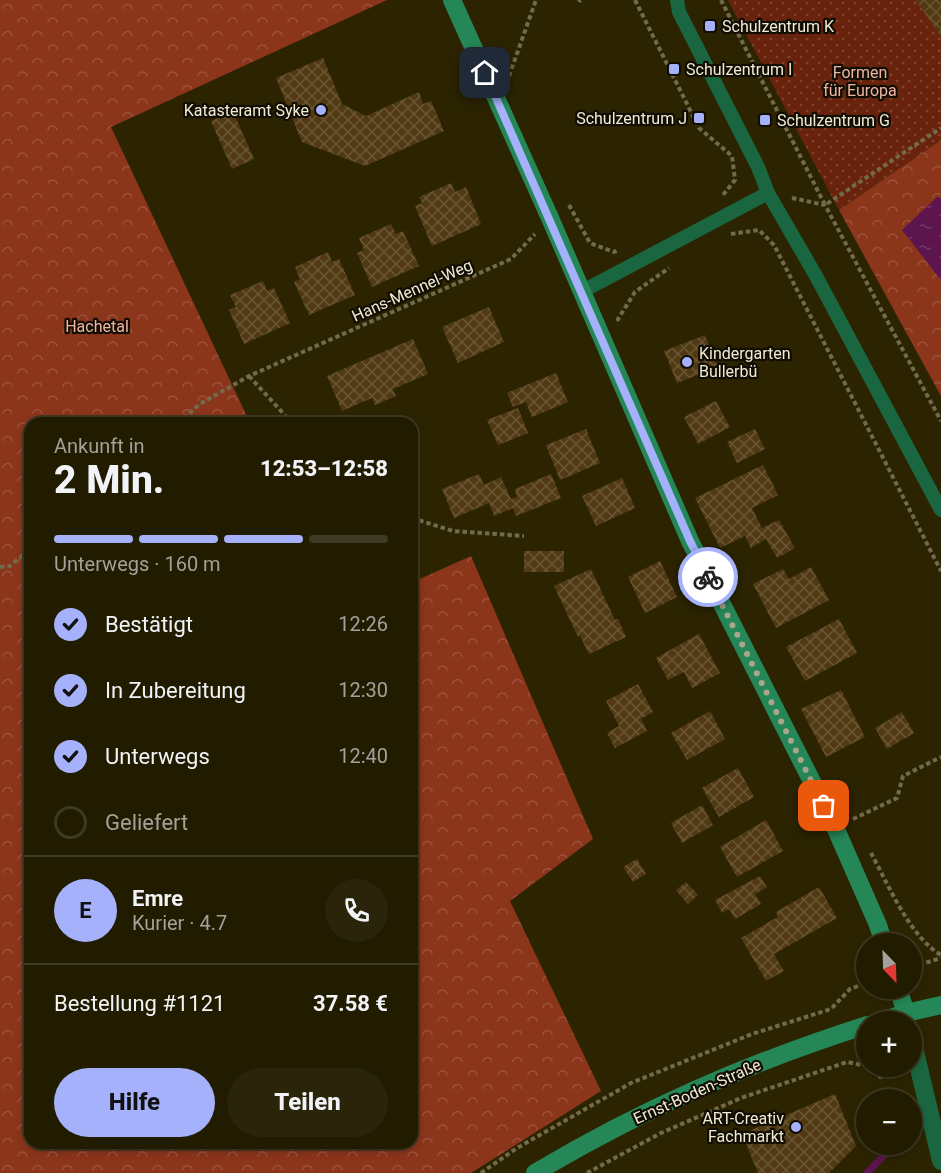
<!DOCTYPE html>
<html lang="de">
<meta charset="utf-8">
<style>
body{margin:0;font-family:Roboto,sans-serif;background:#29240a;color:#f1f3f6;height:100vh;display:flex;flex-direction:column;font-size:22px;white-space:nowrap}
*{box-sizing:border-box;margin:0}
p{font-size:20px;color:#a2a199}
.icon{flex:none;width:33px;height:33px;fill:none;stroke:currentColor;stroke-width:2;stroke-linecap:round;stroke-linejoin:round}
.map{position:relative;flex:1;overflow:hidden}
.panel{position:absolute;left:24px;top:417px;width:394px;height:732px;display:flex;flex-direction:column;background:#211b00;border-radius:18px;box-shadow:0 3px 9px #0003,0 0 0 2px #3e3922}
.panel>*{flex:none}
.needle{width:39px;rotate:157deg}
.buttons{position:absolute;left:856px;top:933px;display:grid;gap:12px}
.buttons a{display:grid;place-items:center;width:66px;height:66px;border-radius:50%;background:#211b00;box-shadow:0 3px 9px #0003,0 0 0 2px #3e3922;font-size:30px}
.pin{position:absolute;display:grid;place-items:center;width:51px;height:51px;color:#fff;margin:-26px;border-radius:12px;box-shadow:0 3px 9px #0006}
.courier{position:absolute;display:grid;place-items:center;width:60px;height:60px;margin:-30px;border:4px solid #a6b1fc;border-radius:50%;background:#fff;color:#222;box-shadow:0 2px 8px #0007}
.head em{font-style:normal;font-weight:800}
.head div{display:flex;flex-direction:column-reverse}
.head{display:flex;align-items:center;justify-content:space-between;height:102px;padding:0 30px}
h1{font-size:39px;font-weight:800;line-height:45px}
.bar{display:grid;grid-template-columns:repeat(4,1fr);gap:9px 6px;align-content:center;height:72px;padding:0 30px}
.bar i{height:8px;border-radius:4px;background:#3e3922}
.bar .active{background:#a6b1fc}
.bar p{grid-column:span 4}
.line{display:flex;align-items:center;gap:15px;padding:0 30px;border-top:2px solid #3e3922}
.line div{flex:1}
.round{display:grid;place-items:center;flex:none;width:63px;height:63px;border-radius:32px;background:#29240a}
ol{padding:0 30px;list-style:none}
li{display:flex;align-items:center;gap:18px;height:66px}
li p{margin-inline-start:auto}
li .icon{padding:6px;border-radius:50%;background:#a6b1fc;color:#111;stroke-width:4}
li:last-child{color:#a2a199}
li i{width:33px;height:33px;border:3px solid #3e3922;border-radius:50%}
.primary-button{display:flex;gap:12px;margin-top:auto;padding:12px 30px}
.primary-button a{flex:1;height:69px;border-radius:36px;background:#a6b1fc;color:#111;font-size:24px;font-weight:800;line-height:69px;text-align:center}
.primary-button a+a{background:#29240a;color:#f1f3f6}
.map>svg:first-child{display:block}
</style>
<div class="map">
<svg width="941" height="1173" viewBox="0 0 941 1173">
<defs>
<pattern id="grass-dots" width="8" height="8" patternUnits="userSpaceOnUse" patternTransform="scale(1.5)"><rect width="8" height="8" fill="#69230d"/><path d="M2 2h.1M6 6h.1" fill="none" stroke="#7f4330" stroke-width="1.8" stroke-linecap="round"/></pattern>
<pattern id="forest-crowns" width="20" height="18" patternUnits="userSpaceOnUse" patternTransform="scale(1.5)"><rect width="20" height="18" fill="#8b351b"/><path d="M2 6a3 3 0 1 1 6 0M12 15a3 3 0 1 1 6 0" fill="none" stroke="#9c523b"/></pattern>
<pattern id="water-ripples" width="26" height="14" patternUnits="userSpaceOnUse" patternTransform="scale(1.5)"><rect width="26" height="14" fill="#5d154f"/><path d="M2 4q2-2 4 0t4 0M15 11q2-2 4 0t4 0" fill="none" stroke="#753768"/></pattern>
<pattern id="building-cross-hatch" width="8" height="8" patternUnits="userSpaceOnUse" patternTransform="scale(1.5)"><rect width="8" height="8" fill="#503913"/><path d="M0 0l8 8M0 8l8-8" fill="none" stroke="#6a5635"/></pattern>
</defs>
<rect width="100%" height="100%" fill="#2c2400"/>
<!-- grass -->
<path fill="url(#grass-dots)" d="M 728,0 L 941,0 L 941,140 L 839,210 Z"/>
<!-- forest -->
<path fill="url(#forest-crowns)" d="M 0,0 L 387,0 L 111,127 L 250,423 L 30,423 L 30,1143 L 412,1143 L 413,582 L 471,556 L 593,839 L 510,901 L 601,1091 L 471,1173 L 0,1173 Z
M 941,140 L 941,199 L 937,197 L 931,266 L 941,280 L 941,396 L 839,210 Z"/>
<!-- water -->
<path fill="url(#water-ripples)" d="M 937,197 L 941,199 L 941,280 L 902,230 Z"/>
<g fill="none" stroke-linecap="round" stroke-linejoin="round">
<!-- stream -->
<path stroke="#5d154f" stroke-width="7" d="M 867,1173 L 895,1144"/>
</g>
<!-- building -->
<path fill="url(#building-cross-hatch)" d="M 916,0 L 941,0 L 941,37 Z
M 323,58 L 342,104 L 366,116 L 419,92 L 423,104 L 431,101 L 444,131 L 365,166 L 302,142 L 276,78 Z
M 233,112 L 254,159 L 232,169 L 211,121 Z
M 451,183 L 455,192 L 466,187 L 481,224 L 432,246 L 415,206 L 422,203 L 419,197 Z
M 391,224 L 396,234 L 403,231 L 419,266 L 372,287 L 357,253 L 364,250 L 359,238 Z
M 328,252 L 332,262 L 339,259 L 355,295 L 309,315 L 294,282 L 300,279 L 295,267 Z
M 263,281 L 267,291 L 274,288 L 290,323 L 244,344 L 229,310 L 236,307 L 230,295 Z
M 489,307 L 504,342 L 458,363 L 442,327 Z
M 705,335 L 718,367 L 677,383 L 664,351 Z
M 413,339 L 428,374 L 393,389 L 396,396 L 375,405 L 372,398 L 342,411 L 327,376 Z
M 556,373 L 568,402 L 532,417 L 526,402 L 513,407 L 507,393 Z
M 716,401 L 730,427 L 698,444 L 684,417 Z
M 518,408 L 528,433 L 498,445 L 487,420 Z
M 586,429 L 600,463 L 560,480 L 546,445 Z
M 755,429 L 765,449 L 737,463 L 727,442 Z
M 763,465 L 778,495 L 752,508 L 762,528 L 779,520 L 795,548 L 777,558 L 766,539 L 751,548 L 745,536 L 720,548 L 695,498 Z
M 479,474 L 484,485 L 501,477 L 511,499 L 517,497 L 515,489 L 551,474 L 561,498 L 516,516 L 513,508 L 494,516 L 489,503 L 454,518 L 442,489 Z
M 622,478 L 635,508 L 596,526 L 582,496 Z
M 524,551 L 564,551 L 564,572 L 524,572 Z
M 660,561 L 677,597 L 645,613 L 628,577 Z
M 811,567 L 829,600 L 776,628 L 753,584 L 783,569 L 789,579 Z
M 591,569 L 615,620 L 618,619 L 626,637 L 589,654 L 580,636 L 578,637 L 554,586 Z
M 839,619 L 857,653 L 805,681 L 786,647 Z
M 699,634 L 720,673 L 692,688 L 684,672 L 668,680 L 656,658 Z
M 638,684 L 653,712 L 641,719 L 647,731 L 615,748 L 607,733 L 619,726 L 606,701 Z
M 841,690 L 865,737 L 826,757 L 801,709 Z
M 710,711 L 725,739 L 687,760 L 671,733 Z
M 902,712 L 914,733 L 887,749 L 875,728 Z
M 738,768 L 754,797 L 719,817 L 702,788 Z
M 702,805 L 713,825 L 682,843 L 671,823 Z
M 766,820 L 783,851 L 737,877 L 720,847 Z
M 637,859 L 646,874 L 633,882 L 623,867 Z
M 760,876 L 767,887 L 755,894 L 761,904 L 735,919 L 729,909 L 722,913 L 715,900 Z
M 686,882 L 698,895 L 688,904 L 676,890 Z
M 819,887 L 837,918 L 774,954 L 784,971 L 766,981 L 741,938 L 778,917 L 776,912 Z
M 835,1094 L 856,1146 L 829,1173 L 758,1173 L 742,1134 Z"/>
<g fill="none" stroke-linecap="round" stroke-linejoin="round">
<!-- path -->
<path stroke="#716a4b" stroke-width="4" stroke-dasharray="4.5 3" stroke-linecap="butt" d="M 635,0 L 699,128 L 732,156 L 735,180 L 723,195
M 721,0 L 825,205 L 941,128
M 579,2 L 580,0
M 509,76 L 536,0
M 792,198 L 825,205 L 941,421
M 569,205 L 590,243 L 614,252 L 618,250
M 731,234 L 759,230 L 774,245 L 941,571
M 619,321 L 618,319 L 635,292 L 669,268
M 249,376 L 292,423
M 178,423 L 200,404 L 249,376 L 511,259 L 535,234
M 412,518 L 453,531 L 524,536
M 0,567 L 10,566 L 30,549
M 853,819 L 897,798 L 903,776 L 941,757
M 871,853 C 888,884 910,937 941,955
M 912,967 L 941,958
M 868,1066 L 880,1077 L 901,1070
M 481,1173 L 517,1148 L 631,1083 L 752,1034 L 831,1009 L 850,989 L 867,983
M 587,1173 L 661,1133 L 741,1098 L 847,1062 L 867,1066"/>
<!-- lane -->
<path stroke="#196640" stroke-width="14" d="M 677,0 L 679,12 L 758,167 L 768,193 L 816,276 L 941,510
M 581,292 L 768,193"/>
<!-- street -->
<path stroke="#196640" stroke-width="18" d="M 912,1039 L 941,1161"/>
<!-- secondary -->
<path stroke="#258757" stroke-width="18" d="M 452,0 L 550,218 L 690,541 L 835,827 L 878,925 L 884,944
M 898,988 L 906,1013
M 877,1022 L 906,1013 L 941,1005
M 535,1173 C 642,1109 748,1063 867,1025"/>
</g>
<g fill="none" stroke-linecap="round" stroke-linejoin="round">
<!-- done -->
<path stroke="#aba58b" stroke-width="6" stroke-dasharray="0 10.8" d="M 708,577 L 824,806"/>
<!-- route -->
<path stroke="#a6b1fc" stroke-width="8" d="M 485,73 L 690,541 L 708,577"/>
</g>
<!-- markers -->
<g fill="#a6b1fc" stroke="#110d02" stroke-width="2">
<rect x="704" y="20" width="12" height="12" rx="3"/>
<rect x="668" y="63" width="12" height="12" rx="3"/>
<circle cx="321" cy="110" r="6"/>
<rect x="693" y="112" width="12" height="12" rx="3"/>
<rect x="759" y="114" width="12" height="12" rx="3"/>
<circle cx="687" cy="362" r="6"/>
<circle cx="796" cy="1127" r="6"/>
</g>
<g text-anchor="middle" stroke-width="4.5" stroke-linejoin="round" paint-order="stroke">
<!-- poi labels -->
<g font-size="16" fill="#efebd6" stroke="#110d02" text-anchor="start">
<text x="722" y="32">Schulzentrum K</text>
<text x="686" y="75">Schulzentrum I</text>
<text x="309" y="116" text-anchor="end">Katasteramt Syke</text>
<text x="687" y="124" text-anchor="end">Schulzentrum J</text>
<text x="777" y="126">Schulzentrum G</text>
<text x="699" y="359">Kindergarten<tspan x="699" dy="18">Bullerbü</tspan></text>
<text x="784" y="1124" text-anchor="end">ART-Creativ<tspan x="784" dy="18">Fachmarkt</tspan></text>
</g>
<!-- park labels -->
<g font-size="16" fill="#efb4a2" stroke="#110d02">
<text x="860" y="78">Formen<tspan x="860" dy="18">für Europa</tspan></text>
<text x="97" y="332">Hachetal</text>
</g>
<!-- street labels -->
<g font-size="16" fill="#efebd6" stroke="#110d02">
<text transform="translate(412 290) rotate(-24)" y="6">Hans-Mennel-Weg</text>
<text transform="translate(697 1091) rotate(-24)" y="6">Ernst-Boden-Straße</text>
</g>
</g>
</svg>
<div class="buttons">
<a><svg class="needle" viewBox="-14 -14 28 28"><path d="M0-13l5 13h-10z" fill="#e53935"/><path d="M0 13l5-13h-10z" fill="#a2a199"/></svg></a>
<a>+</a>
<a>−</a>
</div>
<div class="pin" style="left:824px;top:806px;background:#ea580c"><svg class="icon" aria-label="bag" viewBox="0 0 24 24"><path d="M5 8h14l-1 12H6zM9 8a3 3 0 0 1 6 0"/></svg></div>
<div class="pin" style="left:485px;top:73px;background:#1f2937"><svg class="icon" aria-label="home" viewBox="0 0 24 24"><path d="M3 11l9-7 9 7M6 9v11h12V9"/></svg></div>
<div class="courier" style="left:708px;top:577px"><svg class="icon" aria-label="bike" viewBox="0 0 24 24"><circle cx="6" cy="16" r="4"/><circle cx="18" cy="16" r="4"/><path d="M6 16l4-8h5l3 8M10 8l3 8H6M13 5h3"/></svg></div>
<section class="panel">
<div class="head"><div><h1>2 Min.</h1><p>Ankunft in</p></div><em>12:53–12:58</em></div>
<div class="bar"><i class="active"></i><i class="active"></i><i class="active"></i><i></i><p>Unterwegs · 160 m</p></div>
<ol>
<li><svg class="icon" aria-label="check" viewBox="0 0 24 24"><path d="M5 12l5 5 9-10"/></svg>Bestätigt<p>12:26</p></li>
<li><svg class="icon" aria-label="check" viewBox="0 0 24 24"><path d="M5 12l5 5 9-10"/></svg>In Zubereitung<p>12:30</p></li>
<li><svg class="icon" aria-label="check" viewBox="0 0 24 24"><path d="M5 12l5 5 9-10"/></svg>Unterwegs<p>12:40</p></li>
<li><i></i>Geliefert</li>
</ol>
<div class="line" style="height:108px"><b class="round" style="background:#a6b1fc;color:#111">E</b><div><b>Emre</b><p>Kurier · 4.7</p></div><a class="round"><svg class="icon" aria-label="phone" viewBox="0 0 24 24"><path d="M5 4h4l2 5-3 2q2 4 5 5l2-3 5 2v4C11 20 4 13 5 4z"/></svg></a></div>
<div class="line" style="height:78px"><div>Bestellung #1121</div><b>37.58 €</b></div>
<div class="primary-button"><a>Hilfe</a><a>Teilen</a></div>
</section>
</div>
